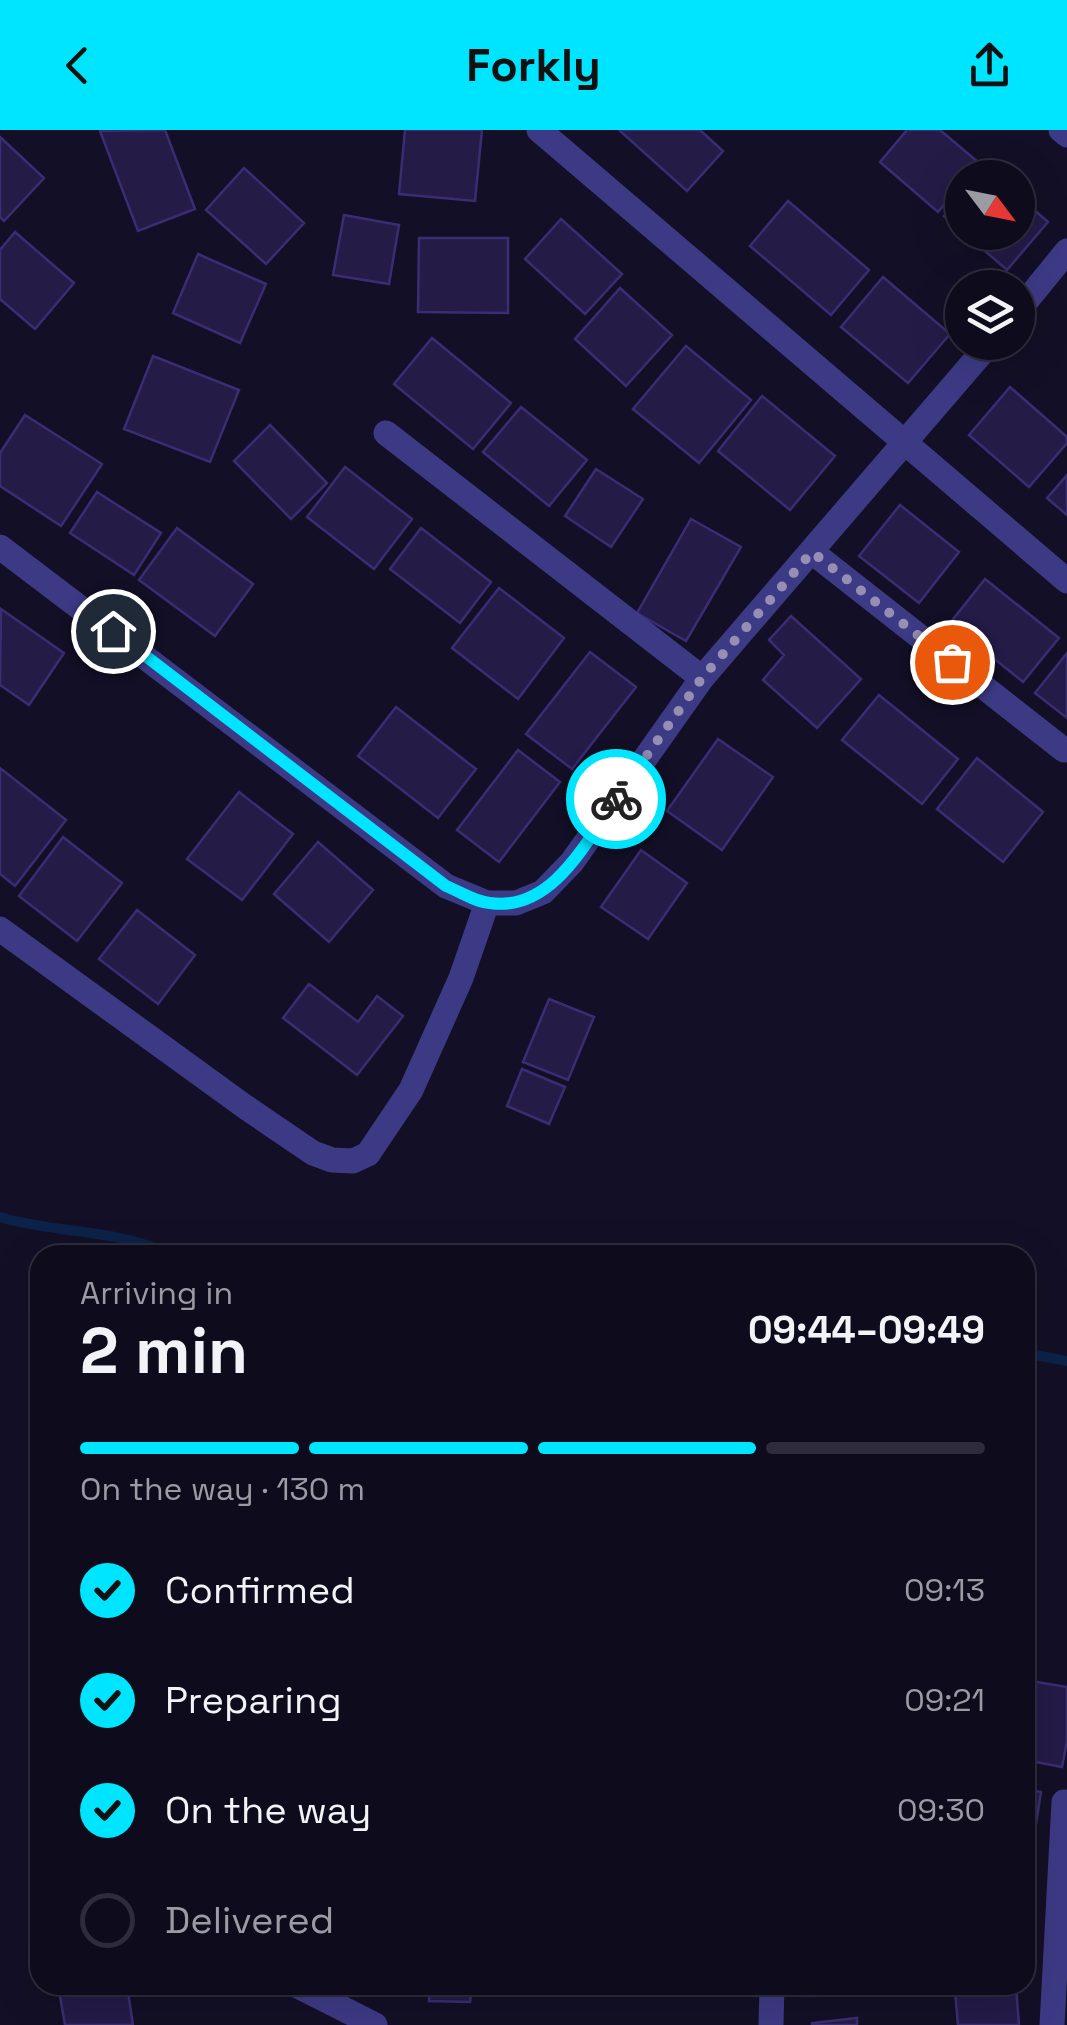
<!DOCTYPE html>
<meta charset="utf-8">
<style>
body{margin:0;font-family:"Space Grotesk",sans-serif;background:#1c1929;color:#f1f3f6;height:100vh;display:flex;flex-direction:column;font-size:38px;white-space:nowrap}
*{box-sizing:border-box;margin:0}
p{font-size:32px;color:#9b9ba3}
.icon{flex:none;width:55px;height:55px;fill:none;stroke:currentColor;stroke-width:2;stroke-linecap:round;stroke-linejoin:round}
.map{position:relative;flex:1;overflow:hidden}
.drawer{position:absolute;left:30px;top:1115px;width:1005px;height:750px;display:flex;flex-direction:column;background:#0e0b1c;border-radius:30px;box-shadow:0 10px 40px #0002,0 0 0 2px #2e2b3b}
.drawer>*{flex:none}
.needle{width:65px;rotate:122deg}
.fabs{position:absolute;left:945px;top:30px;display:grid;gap:20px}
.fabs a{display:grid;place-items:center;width:90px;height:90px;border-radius:50%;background:#0e0b1c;box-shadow:0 10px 40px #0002,0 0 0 2px #2e2b3b;font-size:50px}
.pin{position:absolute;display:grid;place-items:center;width:85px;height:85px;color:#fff;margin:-42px;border:5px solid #fff;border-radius:50%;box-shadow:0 2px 10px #0007}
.courier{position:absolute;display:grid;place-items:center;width:100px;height:100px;margin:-50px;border:8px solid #00e5ff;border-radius:50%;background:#fff;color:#222;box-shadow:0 2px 12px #0007}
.summary em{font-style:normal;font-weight:700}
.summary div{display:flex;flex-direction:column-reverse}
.summary{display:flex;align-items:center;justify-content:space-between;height:170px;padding:0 50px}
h1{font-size:65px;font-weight:700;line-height:75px}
.bar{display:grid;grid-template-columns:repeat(4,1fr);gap:15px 10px;align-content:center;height:120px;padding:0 50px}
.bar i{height:12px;border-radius:8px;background:#2e2b3b}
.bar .active{background:#00e5ff}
.bar p{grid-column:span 4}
ol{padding:0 50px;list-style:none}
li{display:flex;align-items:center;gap:30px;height:110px}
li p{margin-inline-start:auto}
li .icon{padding:10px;border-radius:50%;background:#00e5ff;color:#111;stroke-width:4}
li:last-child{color:#9b9ba3}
li i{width:55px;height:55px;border:5px solid #2e2b3b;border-radius:50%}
header{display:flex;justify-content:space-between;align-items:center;height:130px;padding:0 50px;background:#00e5ff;color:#111;font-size:45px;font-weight:700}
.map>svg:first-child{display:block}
</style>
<header><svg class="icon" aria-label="back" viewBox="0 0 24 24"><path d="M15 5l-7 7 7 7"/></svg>Forkly<svg class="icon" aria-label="share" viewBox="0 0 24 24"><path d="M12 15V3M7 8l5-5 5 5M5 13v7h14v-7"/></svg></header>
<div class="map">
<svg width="1067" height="1895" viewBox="0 0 1067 1895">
<rect width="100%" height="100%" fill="#130f26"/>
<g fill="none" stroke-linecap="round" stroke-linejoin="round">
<!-- stream -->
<path stroke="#0c2248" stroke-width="10" d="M 0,1087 C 56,1104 117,1098 171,1125
M 1025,1223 L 1067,1231"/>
</g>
<!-- building -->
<path fill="#241b47" stroke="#3b2d73" stroke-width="2.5" d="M 165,0 L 195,79 L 138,101 L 100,1 Z
M 405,0 L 482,0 L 475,71 L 399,64 Z
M 619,0 L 700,0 L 723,21 L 687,61 Z
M 907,0 L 940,0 L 979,33 L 967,48 L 962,48 L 962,53 L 938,82 L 880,32 Z
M 0,7 L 44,48 L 4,91 L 0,87 Z
M 244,38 L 304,93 L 266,134 L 206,80 Z
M 962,64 L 962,102 L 944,86 Z
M 1018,66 L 1048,92 L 1007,140 L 963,102 L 1018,102 Z
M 788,71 L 869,140 L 831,185 L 750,116 Z
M 344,85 L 399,95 L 389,154 L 333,145 Z
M 561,89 L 622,144 L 585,184 L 525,129 Z
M 15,102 L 74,153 L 35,199 L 0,169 L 0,120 Z
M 419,108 L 508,108 L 508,183 L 418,182 Z
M 198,124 L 266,154 L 240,213 L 173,183 Z
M 883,147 L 950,204 L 908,253 L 841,197 Z
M 620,158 L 672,205 L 626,256 L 575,209 Z
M 432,208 L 511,273 L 473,319 L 394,254 Z
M 686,216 L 751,270 L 699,333 L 633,279 Z
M 153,226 L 239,260 L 210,332 L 124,299 Z
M 1010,257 L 1067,307 L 1067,313 L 1029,357 L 969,305 Z
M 762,266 L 835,326 L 790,380 L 718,321 Z
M 521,277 L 587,330 L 549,376 L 483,322 Z
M 25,285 L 102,334 L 61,396 L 0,356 L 0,323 Z
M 270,295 L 327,353 L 291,389 L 234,331 Z
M 345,337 L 412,389 L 374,439 L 307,387 Z
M 596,339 L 643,369 L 611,417 L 565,386 Z
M 1067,345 L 1067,385 L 1047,368 Z
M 97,362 L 161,403 L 134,445 L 70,403 Z
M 900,375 L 959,422 L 919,473 L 859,426 Z
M 691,389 L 741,417 L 686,511 L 637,483 Z
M 177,398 L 253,454 L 215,506 L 139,450 Z
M 421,398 L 491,452 L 460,493 L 390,439 Z
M 985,449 L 1059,508 L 1023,552 L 950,493 Z
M 499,458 L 564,508 L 518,569 L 452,518 Z
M 1,479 L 64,523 L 29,575 L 0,555 Z
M 791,486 L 861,549 L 817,598 L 763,550 L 784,525 L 769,510 Z
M 590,522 L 636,557 L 572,639 L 526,604 Z
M 1067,523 L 1067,588 L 1035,563 Z
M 879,565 L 958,629 L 922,674 L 842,610 Z
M 396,577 L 476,639 L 438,688 L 358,626 Z
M 718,609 L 773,647 L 722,720 L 667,681 Z
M 518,620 L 560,652 L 499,732 L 457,700 Z
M 977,628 L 1043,682 L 1003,732 L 937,679 Z
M 0,638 L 66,690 L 15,756 L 0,744 Z
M 239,662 L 293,704 L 242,770 L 187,729 Z
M 63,707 L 122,753 L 77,811 L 19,766 Z
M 318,712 L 373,760 L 329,812 L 274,764 Z
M 641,720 L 687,753 L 648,809 L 601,777 Z
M 137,780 L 195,825 L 158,874 L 99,829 Z
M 309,854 L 358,892 L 377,866 L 403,886 L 357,945 L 283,888 Z
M 549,869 L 594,887 L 568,950 L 523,932 Z
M 522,939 L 565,957 L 549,994 L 507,976 Z
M 1025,1550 L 1067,1557 L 1067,1611 L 1062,1637 L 1025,1630 Z
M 1025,1659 L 1041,1662 L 1030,1732 L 1025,1731 Z
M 58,1855 L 127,1855 L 133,1895 L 65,1895 Z
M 430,1855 L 472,1855 L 470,1872 L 429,1871 Z
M 622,1855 L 665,1855 L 664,1861 Z
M 808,1855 L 853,1855 L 853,1865 L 808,1866 Z
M 1016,1856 L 1019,1895 L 958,1895 L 955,1861 Z
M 857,1888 L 857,1895 L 812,1895 L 812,1893 Z"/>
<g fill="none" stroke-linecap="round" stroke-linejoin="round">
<!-- street -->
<path stroke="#3d3a85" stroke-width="25" d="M 539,0 L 1067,451
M 1061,0 L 1067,5
M 1018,181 L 1067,121
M 386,303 L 702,548
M 0,417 L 446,756 L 487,773 L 516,773 L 543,762 L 572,732 L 702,548 L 991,212
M 812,422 L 1064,620
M 0,799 L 244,976 L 313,1023 L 332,1030 L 353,1031 L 368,1024 L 411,960 L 461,848 L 487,773
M 296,1855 L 375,1895
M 771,1895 L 772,1855
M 1052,1895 L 1064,1672"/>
</g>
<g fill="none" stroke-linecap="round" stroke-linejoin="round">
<!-- done -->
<path stroke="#948fb3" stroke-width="10" stroke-dasharray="0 18" d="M 616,669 L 702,548 L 812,422 L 952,532"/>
<!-- route -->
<path stroke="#00e5ff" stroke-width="12" d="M 113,501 L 446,756 C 459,761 475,772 490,773 C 552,782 586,712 616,669"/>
</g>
</svg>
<div class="fabs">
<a><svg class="needle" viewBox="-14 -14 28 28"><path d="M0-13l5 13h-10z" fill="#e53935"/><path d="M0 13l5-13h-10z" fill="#9b9ba3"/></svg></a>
<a><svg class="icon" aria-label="layers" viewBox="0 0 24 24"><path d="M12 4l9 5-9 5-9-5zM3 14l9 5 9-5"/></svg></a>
</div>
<div class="pin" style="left:952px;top:532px;background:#ea580c"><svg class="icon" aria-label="bag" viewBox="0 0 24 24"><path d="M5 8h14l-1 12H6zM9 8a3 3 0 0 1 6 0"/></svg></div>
<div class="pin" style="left:113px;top:501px;background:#1f2937"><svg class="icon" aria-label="home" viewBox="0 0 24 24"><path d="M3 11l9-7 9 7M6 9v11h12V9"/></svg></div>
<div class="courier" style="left:616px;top:669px"><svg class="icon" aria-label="bike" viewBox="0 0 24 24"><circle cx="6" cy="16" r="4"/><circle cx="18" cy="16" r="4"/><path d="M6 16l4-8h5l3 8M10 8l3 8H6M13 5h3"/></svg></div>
<section class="drawer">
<div class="summary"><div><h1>2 min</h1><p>Arriving in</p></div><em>09:44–09:49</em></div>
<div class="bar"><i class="active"></i><i class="active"></i><i class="active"></i><i></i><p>On the way · 130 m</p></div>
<ol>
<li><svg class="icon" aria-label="check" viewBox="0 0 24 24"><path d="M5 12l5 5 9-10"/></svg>Confirmed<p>09:13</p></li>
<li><svg class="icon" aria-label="check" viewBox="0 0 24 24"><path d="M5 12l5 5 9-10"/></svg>Preparing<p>09:21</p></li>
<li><svg class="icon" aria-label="check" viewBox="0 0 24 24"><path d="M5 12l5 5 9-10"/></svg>On the way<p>09:30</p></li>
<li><i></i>Delivered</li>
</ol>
</section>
</div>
